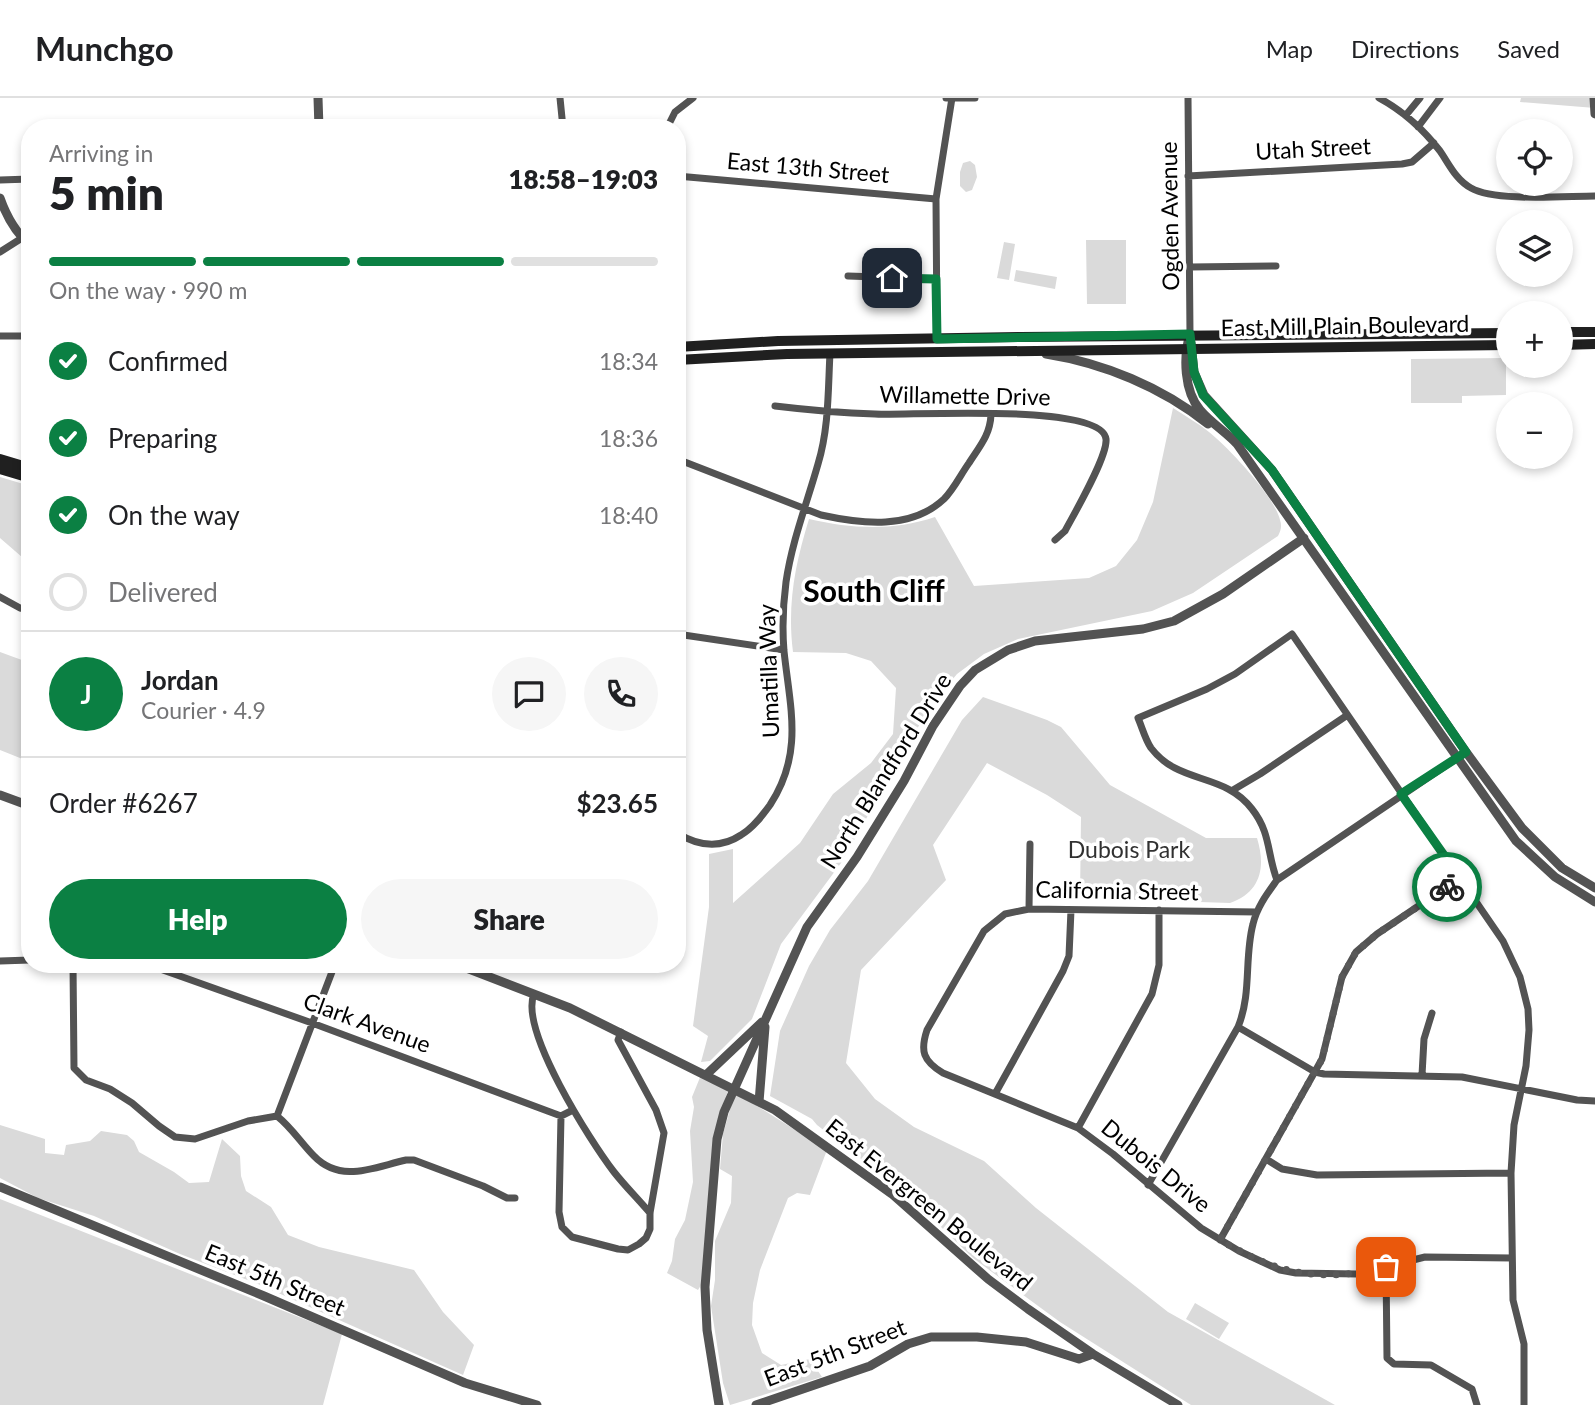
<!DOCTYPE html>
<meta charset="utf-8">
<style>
body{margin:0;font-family:Lato,sans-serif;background:#f6f6f6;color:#202124;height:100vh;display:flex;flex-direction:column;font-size:26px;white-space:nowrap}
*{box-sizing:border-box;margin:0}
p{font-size:23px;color:#757577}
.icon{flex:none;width:38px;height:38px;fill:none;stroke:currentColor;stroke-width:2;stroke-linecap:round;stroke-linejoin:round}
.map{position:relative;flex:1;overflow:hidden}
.drawer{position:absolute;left:21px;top:21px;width:665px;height:854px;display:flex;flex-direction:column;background:#fff;border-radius:28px;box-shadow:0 4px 10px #0003}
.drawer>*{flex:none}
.tools{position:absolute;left:1496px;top:21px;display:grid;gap:14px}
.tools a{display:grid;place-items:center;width:77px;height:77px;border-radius:50%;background:#fff;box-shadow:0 4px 10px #0003;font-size:35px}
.pin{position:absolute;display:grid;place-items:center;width:60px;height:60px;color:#fff;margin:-30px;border-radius:14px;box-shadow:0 4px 10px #0006}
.courier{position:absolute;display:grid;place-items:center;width:70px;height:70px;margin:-35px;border:5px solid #0b8043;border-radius:50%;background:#fff;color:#222;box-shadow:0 2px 9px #0007}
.headline em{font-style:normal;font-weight:800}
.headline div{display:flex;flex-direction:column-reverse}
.headline{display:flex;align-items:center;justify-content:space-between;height:119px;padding:0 28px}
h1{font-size:46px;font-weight:800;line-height:52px}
.bar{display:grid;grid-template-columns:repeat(4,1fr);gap:10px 7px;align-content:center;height:84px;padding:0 28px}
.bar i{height:9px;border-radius:5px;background:#e0e0e0}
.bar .current{background:#0b8043}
.bar p{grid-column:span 4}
.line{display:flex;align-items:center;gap:18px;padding:0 28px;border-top:2px solid #e0e0e0}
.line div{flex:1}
.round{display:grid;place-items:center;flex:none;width:74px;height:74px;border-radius:37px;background:#f6f6f6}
ol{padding:0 28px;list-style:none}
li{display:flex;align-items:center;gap:21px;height:77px}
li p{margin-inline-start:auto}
li .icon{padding:7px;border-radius:50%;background:#0b8043;color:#fff;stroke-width:4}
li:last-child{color:#757577}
li i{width:38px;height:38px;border:4px solid #e0e0e0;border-radius:50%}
.primary-button{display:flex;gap:14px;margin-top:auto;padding:14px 28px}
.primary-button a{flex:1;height:80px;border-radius:42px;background:#0b8043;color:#fff;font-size:28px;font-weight:800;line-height:80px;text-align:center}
.primary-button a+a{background:#f6f6f6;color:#202124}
header{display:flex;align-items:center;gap:42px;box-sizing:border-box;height:98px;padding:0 35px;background:#fff;border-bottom:2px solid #e0e0e0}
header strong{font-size:33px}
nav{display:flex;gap:38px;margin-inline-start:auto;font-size:24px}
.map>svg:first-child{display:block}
</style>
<header>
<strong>Munchgo</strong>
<nav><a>Map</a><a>Directions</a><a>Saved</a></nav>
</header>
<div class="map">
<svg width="1595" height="1307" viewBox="0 0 1595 1307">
<rect width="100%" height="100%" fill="#fff"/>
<!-- green -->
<path fill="#dadada" d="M 1521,0 L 1595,0 L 1595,10 L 1520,4 Z
M 970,63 L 975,67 L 977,79 L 972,92 L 966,94 L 960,88 L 960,74 L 963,65 Z
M 1086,142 L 1126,142 L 1126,206 L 1087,206 Z
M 1004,144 L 1015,146 L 1009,182 L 997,180 Z
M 1016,172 L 1057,179 L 1055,191 L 1014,183 Z
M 1506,260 L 1506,297 L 1462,298 L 1462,305 L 1411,305 L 1411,261 Z
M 1173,310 C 1185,318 1198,325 1209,334 C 1228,349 1275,399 1280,422 C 1282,428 1281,432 1278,438 L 1193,495 L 1152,513 L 1018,541 L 984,556 L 957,576 L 929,610 L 841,765 L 781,846 L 752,921 L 710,963 L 701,964 L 708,938 L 693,928 L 709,809 L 709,756 L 733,751 L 733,805 L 800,745 L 833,696 L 871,665 L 893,636 L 896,590 L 871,563 L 846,555 L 793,554 C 787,507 795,466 809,421 C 852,431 893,433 935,419 L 974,488 L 1089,480 L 1116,468 L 1137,442 L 1153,404 Z
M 0,379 L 30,388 L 30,466 L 0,440 Z
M 0,554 L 30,565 L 30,664 L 0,652 Z
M 983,599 L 1047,622 L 1061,629 L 1110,687 L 1206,740 L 1257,740 C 1266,769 1261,794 1230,805 L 1080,800 L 1081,719 L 1047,697 L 987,665 L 933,747 L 946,782 L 861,872 L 846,965 L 875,1001 L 914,1029 L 984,1063 L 1036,1110 L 1168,1214 L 1335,1307 L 1191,1307 L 1060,1224 L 973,1160 L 907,1096 L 817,1027 L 812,1021 L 770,998 L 780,933 L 809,868 L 830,832 L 868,783 L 962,622 Z
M 701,977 L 728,992 L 724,1008 L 701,1187 L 698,1192 L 667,1175 L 672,1163 L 675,1141 L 685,1122 L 693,1084 L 690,1033 L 694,1009 L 692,999 Z
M 735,994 L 827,1052 L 810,1097 L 797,1095 L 788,1100 L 760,1172 L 753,1205 L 752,1227 L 762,1255 L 781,1267 L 810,1261 L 822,1279 L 730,1307 L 723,1285 L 711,1208 L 715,1182 L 715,1143 L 731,1105 L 732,1078 L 720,1071 L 723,1036 Z
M 0,1027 L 45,1041 L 45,1055 L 64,1057 L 66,1047 L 90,1043 L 101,1033 L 127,1037 L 134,1043 L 139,1054 L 174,1074 L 189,1085 L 209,1084 L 222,1041 L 240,1058 L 241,1078 L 246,1093 L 271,1109 L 288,1137 L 319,1149 L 414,1172 L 443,1214 L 474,1247 L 463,1277 L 258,1186 L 180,1156 L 94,1118 L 38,1100 L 0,1080 Z
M 0,1101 L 342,1236 L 323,1307 L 0,1307 Z
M 1195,1205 L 1229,1225 L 1219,1241 L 1186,1221 Z"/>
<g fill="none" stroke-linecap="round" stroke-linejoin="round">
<!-- minor -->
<path stroke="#535353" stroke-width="7" d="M 560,0 L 563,30
M 946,0 L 975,0
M 1188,0 L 1190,236
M 1379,0 C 1403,13 1423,31 1440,53 C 1449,66 1456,82 1471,90 C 1495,104 1565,98 1595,98
M 1406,17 L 1420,0
M 1418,29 L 1440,0
M 667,30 L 675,14 L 693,0
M 677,78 L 936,101
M 1188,78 L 1402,66 L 1412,64 L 1434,45
M 0,82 L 30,81
M 0,154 L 22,140
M 1190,169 L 1276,168
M 848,178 L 936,181
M 0,238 L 30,238
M 937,241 L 936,101 L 952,0
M 775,308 C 808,312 842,315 875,316 C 907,318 1102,304 1106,341 C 1108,358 1074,416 1065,433 L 1055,442
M 677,361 L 821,417 C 862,426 911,432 944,401 C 954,391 961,376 969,365 C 980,348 990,337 991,317
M 0,499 L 20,510 L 30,512
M 677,536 L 784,552
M 1233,692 L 1260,676 L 1346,618
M 677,735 C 698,748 720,751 741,737 C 753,730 762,718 770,707 C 804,655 790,610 784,553 C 782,529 783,507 786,484 C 792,443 807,405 818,366 C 829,330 828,292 830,255
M 1277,782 C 1267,756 1271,735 1252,711 C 1224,674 1179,687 1151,650 C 1145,641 1142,629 1138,620 L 1207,591 L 1235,576 L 1292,536 L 1503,843 L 1520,879 L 1528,911 L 1529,932 L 1526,968 L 1514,1027 L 1511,1075 L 1513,1202 L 1524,1246 L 1524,1307
M 1029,811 L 1030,746
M 1257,814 L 1029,811 L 1005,816 L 984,833 L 927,932 C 920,953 923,963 943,975 L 1078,1030 L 1113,1056 L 1201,1130 L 1239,1153 L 1280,1172 L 1296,1175 L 1357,1176 L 1425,1159 L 1512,1160
M 0,863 L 30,862
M 73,866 L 74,970 L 86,982 L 110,991 L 132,1005 L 159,1028 L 175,1039 L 195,1041 L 248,1023 L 277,1018 C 292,1030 301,1045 314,1058 C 341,1086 374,1069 406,1062 L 414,1062 L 483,1088 L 507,1100 L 515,1100
M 146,866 L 312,925 L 561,1018 L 573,1012
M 534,896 C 519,932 591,1044 614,1074 C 625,1088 638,1101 650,1115
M 1238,929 L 1315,974 L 1324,976 L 1462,979 L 1577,1002 L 1595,1003
M 1422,977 L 1424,941 L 1432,915
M 995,996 L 1063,873 L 1069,858 L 1071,812
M 277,1018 L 335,866
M 561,1018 L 559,1114 L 562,1129 L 572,1139 L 618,1151 L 628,1152 L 639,1146 L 646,1140 L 650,1131 L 650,1115 L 664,1035 L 656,1012 L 618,942 L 621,934
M 1078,1030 L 1152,896 L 1159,867 L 1159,812
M 1266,1061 L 1282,1071 L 1317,1077 L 1511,1075
M 1148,1087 L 1238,929 C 1252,895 1244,860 1253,826 C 1257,809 1267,796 1277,782 L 1466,654
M 1220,1142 L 1322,961 L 1342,879 L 1356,854 L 1377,836 L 1460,780
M 1386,1169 L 1387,1260 L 1394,1266 L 1431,1267 L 1472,1291 L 1477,1307"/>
<!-- tertiary -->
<path stroke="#535353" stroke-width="9" d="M 318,0 L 319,30
M 1594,0 L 1595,16
M 0,100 C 6,117 16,135 30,147
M 1190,236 C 1183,259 1184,293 1200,312 C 1211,325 1226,334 1237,346 L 1516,743 L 1555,779 L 1595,804
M 1191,245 L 1194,274 L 1204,297 L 1272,372 L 1466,654 L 1522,730 L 1562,770 L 1595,790
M 1046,256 C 1103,265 1162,289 1208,326
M 0,697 L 30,708
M 456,866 L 570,910 L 775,1012 L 892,1096 L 988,1181 L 1028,1211 L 1093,1256 L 1178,1307
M 707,976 L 762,924
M 759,1004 L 765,929
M 0,1089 L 264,1198 L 465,1285 L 537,1307
M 719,1307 L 707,1232 L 705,1189 L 717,1041 L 724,1014 L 807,829 L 857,759 L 904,683 L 933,628 L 960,588 L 975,572 L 1008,552 L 1035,543 L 1143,531 L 1174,523 L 1223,496 L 1304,440
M 756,1307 L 870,1268 L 908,1246 L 931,1239 L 977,1239 L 1026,1244 L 1079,1261 L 1093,1256"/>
<!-- secondary -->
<path stroke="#202020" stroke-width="10" d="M 1561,234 L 1595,234
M 1561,247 L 1595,246
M 677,249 L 778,243 L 1020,239 L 1508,235
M 677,262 L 787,256 L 1508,247
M 0,361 L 30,370
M 0,371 L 30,380"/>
</g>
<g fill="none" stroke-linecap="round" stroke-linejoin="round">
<!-- done -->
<path stroke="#595959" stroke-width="7" stroke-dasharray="0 12.6" d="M 1386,1169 C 1317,1185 1281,1177 1220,1142 L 1322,961 L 1342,879 L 1356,854 L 1377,836 L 1447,789"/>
<!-- route -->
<path stroke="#0b8043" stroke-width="9" d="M 892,180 L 936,181 L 937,241 L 1190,236 L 1194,274 L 1203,297 L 1272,372 L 1466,654 L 1401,696 L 1460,780 L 1447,789"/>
</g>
<g text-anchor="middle" stroke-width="7" stroke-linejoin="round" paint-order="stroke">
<!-- street labels -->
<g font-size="23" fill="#000" stroke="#fff">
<text transform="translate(1313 51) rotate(-3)" y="8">Utah Street</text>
<text transform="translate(808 70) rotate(5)" y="8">East 13th Street</text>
<text transform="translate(1170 118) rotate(-91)" y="8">Ogden Avenue</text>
<text transform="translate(1345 228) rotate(-1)" y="8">East Mill Plain Boulevard</text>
<text transform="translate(965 298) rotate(1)" y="8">Willamette Drive</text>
<text transform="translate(769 573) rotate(-92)" y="8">Umatilla Way</text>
<text transform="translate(886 673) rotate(-58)" y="8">North Blandford Drive</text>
<text transform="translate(1117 793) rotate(1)" y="8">California Street</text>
<text transform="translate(367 925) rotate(20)" y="8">Clark Avenue</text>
<text transform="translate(1156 1068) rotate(39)" y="8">Dubois Drive</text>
<text transform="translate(929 1107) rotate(39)" y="8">East Evergreen Boulevard</text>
<text transform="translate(275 1182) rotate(23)" y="8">East 5th Street</text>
<text transform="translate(835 1255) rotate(-21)" y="8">East 5th Street</text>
</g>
<!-- park labels -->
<g font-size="23" fill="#313131" stroke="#fff">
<text x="1129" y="760">Dubois Park</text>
</g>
<!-- district labels -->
<g font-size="30" font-weight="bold" fill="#000" stroke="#fff">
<text x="874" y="504">South Cliff</text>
</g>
</g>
</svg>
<div class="tools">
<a><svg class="icon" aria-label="locate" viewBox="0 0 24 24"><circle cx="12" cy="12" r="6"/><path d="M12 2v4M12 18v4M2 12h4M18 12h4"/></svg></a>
<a><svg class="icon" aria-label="layers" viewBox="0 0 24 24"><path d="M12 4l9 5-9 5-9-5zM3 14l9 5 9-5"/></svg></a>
<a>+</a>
<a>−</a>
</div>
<div class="pin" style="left:1386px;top:1169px;background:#ea580c"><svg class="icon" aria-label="bag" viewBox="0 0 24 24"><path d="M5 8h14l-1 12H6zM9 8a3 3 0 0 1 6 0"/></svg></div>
<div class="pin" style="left:892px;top:180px;background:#1f2937"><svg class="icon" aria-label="home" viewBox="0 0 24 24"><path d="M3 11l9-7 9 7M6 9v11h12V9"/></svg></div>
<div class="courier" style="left:1447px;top:789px"><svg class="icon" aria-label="bike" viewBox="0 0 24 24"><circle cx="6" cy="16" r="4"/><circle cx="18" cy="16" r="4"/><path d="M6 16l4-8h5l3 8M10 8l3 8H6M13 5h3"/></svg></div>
<section class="drawer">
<div class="headline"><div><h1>5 min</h1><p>Arriving in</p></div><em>18:58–19:03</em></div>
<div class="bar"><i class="current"></i><i class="current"></i><i class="current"></i><i></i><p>On the way · 990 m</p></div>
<ol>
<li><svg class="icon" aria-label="check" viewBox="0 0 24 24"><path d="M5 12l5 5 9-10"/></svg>Confirmed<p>18:34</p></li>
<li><svg class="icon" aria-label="check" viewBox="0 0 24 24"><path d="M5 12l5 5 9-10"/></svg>Preparing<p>18:36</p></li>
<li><svg class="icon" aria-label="check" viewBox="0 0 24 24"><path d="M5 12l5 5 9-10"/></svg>On the way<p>18:40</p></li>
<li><i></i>Delivered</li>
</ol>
<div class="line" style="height:126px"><b class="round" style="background:#0b8043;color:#fff">J</b><div><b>Jordan</b><p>Courier · 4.9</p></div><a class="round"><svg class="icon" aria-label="chat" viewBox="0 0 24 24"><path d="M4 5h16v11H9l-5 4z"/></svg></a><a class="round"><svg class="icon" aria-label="phone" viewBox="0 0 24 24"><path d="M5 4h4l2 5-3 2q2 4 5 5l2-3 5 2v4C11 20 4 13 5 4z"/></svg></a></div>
<div class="line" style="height:91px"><div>Order #6267</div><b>$23.65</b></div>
<div class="primary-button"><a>Help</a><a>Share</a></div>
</section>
</div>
